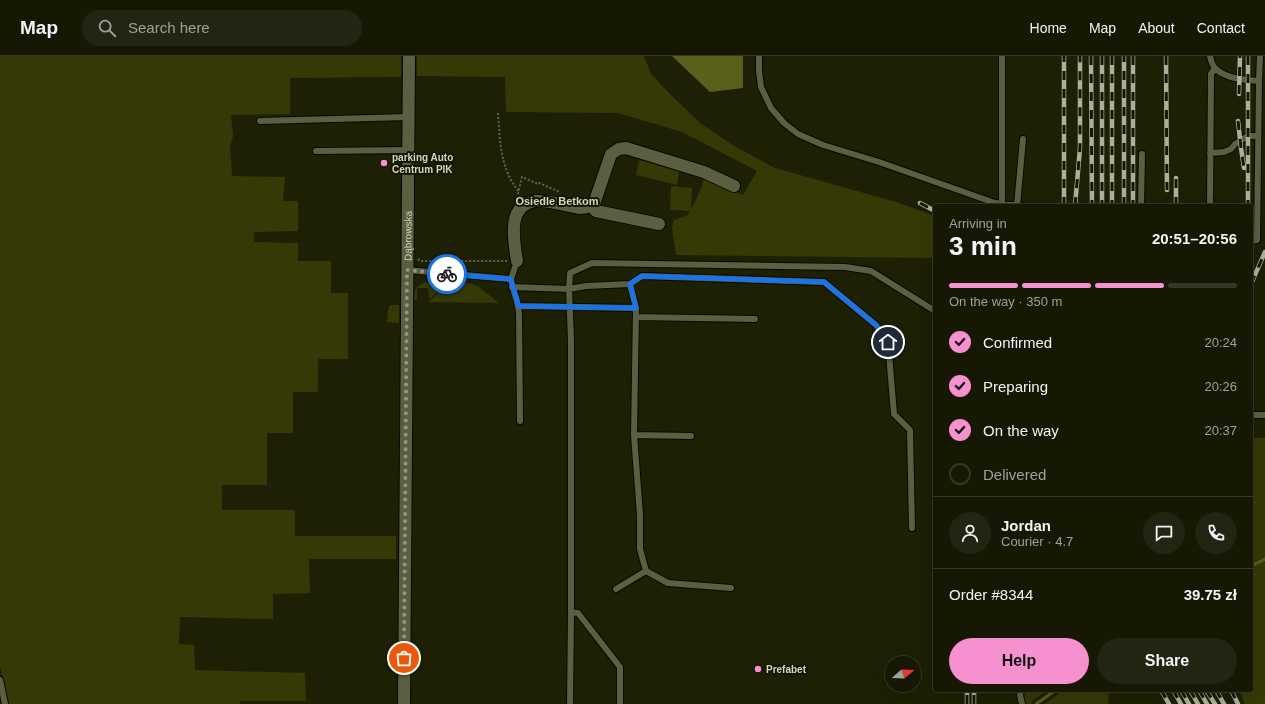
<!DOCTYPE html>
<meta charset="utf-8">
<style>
body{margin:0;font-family:Helvetica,sans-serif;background:#232513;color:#f1f3f6;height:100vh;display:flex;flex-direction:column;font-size:15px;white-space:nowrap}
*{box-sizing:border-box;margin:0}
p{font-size:13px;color:#9ea09a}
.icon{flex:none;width:22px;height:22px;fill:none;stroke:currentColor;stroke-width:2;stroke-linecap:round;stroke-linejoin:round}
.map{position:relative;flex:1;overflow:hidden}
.details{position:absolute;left:933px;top:148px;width:320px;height:488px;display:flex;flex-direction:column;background:#161804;border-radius:4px;box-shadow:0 4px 16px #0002,0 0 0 1px #353726}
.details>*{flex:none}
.needle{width:26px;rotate:71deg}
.buttons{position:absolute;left:885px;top:600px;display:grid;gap:8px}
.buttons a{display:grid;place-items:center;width:36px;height:36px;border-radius:50%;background:#161804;box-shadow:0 4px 16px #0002,0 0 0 1px #353726;font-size:20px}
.pin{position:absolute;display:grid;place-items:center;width:34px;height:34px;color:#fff;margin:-17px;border:2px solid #fff;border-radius:50%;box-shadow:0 1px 4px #0007}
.courier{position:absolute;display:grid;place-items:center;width:40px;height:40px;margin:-20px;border:3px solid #1a73e8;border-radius:50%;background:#fff;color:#222;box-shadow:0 1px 5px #0007}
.headline em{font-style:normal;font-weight:700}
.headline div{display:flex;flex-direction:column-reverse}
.headline{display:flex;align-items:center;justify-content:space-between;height:68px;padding:0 16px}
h1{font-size:26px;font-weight:700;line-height:30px}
.bar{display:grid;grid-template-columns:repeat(4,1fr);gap:6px 4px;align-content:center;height:48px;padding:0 16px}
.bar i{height:5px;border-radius:3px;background:#353726}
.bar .selected{background:#f690cf}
.bar p{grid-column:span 4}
.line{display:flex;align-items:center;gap:10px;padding:0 16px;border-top:1px solid #353726}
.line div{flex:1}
.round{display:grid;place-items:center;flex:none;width:42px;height:42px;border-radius:21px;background:#232513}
ol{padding:0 16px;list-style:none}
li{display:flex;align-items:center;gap:12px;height:44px}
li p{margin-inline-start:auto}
li .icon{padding:4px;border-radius:50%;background:#f690cf;color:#111;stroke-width:4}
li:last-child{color:#9ea09a}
li i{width:22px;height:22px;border:2px solid #353726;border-radius:50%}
.action{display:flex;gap:8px;margin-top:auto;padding:8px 16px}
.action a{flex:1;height:46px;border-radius:24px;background:#f690cf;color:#111;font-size:16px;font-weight:700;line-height:46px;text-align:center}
.action a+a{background:#232513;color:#f1f3f6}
header{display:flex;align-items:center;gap:24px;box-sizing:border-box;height:56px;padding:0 20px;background:#161804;border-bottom:1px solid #353726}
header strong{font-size:19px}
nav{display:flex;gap:22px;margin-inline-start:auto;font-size:14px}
.search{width:280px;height:36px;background:#232513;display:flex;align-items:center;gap:10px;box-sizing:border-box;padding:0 14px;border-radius:22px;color:#9ea09a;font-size:15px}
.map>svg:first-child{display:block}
</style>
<header>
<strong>Map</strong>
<div class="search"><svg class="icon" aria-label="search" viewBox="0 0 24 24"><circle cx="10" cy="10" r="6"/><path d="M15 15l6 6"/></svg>Search here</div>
<nav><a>Home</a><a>Map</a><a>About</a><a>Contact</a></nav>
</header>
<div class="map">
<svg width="1265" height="648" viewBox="0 0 1265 648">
<rect width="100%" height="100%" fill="#1e2005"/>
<!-- green -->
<path fill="#353906" d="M 0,0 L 401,0 L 401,21 L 290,22 L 290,58 L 231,59 L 233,80 L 230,91 L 232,120 L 285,121 L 283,145 L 298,145 L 298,175 L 254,176 L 254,186 L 298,187 L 298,205 L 331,205 L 331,237 L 348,237 L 348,303 L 318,303 L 318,336 L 293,336 L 293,377 L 267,377 L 267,429 L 222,429 L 222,454 L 295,454 L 295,480 L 396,480 L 396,503 L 309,503 L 310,537 L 273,538 L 273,563 L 180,561 L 179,588 L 194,589 L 195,614 L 305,617 L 306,645 L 240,645 L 240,648 L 8,648 L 0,610 Z
M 417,0 L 644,0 L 651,18 L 666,34 L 700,67 L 734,90 L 775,112 L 896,146 L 935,160 L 935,202 L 676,199 L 672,172 L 674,164 L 688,159 L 690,155 L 670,154 L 671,130 L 692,132 L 691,153 L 697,142 L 705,121 L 743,139 L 757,115 L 682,76 L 618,57 L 506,56 L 505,21 L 417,20 Z
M 639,104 L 679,115 L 677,129 L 636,119 Z
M 425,226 L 447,226 L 431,242 L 429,242 L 428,232 L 417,232 L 417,244 L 413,244 L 416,232 Z
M 450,226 L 470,227 L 479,231 L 499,247 L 428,246 Z
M 390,249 L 399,249 L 399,267 L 387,266 L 388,255 Z
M 1251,382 L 1265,382 L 1265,648 L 1245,648 L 1239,634 L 1251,634 Z
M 1026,634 L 1048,634 L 1033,644 L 1031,648 L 1026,648 L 1024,640 Z
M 1064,634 L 1109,634 L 1108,648 L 1045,648 Z"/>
<!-- water -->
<path fill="#5a6019" d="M 672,0 L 743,0 L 743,32 L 710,36 Z"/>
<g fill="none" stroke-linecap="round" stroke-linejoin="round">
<!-- stream -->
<path stroke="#5a6019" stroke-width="3" d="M 1251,510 L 1265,503
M 1036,648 L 1056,634"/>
<!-- lane casing -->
<g stroke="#080900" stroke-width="8">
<path id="lane" d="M 759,0 L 759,15 L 761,31 L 771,52 L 784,67 L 798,78 L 823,89 L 879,106 L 995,147 L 1023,150
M 1002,0 L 1002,147
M 1210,0 C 1211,4 1212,9 1215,12 C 1225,23 1246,24 1259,25 L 1257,184 L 1251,185
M 1259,25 L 1260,0
M 260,65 L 408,61
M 316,95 L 408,94
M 1210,97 L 1224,96 L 1231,93 L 1235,88 L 1248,80 L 1257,80
M 1017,150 L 1023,83
M 1141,150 L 1142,98
M 1210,150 L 1211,18 L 1215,12
M 407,214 L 511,223 L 517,205
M 511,223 C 513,236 518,245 519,257 L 520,365
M 512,231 L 569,233 L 586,230 L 630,228
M 518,250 L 636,252
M 636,261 L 755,263
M 1251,359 L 1265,359
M 634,379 L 691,380
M 646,515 L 668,527 L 731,532
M 616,533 L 646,515 L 640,493 L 640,459 L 634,379 L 636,252 L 630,228 L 642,220 L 824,226 L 876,269 L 888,286 L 894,358 L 910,374 L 912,472
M 0,624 L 5,648
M 1021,634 L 1020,639 L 1022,648
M 570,648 L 571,556
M 620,648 L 620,611 L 578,557 L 571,556 L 571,285 L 569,233 L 570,217 L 592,207 L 845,211 L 871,215 L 935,255"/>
</g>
<!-- street casing -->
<g stroke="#080900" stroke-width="14">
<path id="street" d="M 591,150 L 596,155 L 659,168
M 517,205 C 514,185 506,148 536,145 C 549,144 567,150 580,152 C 587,152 590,150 595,145 L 611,98 L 619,93 L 626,92 L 704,116 L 734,130"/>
</g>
<!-- secondary casing -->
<g stroke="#080900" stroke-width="14">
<g id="secondary">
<path id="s1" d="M 404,648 L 409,0"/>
</g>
</g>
<!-- path -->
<path stroke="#63654e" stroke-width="2" stroke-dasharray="2 2" stroke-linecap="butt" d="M 498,57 C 500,86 500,112 519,136
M 517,142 L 522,121 L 538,128 L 539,127 L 560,136
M 418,203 L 420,205 L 507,205"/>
<!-- lane -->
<use href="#lane" stroke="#5b5f41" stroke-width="6"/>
<!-- street -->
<use href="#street" stroke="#5b5f41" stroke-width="12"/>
<!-- secondary -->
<use href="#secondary" stroke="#5b5f41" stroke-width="12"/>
<!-- rail casing -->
<g stroke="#adaf9d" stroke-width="4.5">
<path id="rail" d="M 1091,0 L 1092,150
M 1102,0 L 1102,150
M 1112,0 L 1112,150
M 1133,0 L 1133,150
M 1166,0 L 1167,134
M 1248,0 L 1248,150
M 1239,38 L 1240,0
M 1238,65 L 1241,92 L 1244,112
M 920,147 L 935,155
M 1064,150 L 1064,0
M 1075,150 L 1080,92 L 1080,0
M 1124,150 L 1124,0
M 1176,150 L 1176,122
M 1251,228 L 1265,196
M 1161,634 L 1169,648
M 1173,634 L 1181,648
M 1181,634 L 1189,648
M 1190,634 L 1198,648
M 1199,634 L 1207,648
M 1206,634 L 1215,648
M 1216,634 L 1224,648
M 1231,634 L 1238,648
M 967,648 L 967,634
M 974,648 L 974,634"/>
</g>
<!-- rail -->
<use href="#rail" stroke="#151700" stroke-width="3" stroke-dasharray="9" stroke-linecap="butt"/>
</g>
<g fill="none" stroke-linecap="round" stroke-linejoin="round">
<!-- done -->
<path stroke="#949682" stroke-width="4" stroke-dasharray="0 7.2" d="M 404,602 L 407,214 L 447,218"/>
<!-- route -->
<path stroke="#1a73e8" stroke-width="5" d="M 447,218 L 511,223 C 512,233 518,241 518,250 L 636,252 L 630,228 L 642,220 L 824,226 L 876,269 L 888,286"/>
</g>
<!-- markers -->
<g fill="#f690cf" stroke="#151700" stroke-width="1.5">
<circle cx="384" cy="107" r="4"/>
<circle cx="758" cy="613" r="4"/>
</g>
<g text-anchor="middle" stroke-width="4" stroke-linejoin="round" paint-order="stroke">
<!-- poi labels -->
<g font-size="10" font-weight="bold" fill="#d3d5c5" stroke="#151700" text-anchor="start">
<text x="392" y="105">parking Auto<tspan x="392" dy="12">Centrum PIK</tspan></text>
<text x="766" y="617">Prefabet</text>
</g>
<!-- street labels -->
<g font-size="10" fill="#d3d5c5" stroke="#151700">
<text dy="4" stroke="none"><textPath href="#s1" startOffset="468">Dąbrowska</textPath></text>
</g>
<!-- neighbourhood labels -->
<g font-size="11" font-weight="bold" fill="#d3d5c5" stroke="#151700">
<text x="557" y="149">Osiedle Betkom</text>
</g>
</g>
</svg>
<div class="buttons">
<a><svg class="needle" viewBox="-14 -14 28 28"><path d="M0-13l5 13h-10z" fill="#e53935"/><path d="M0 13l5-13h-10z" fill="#9ea09a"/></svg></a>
</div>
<div class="pin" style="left:404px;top:602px;background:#ea580c"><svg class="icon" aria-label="bag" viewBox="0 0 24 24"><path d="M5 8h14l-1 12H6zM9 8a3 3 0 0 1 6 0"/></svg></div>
<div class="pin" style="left:888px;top:286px;background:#1f2937"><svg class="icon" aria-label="home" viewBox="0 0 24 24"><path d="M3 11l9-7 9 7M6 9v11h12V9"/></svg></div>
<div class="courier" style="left:447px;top:218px"><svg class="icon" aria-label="bike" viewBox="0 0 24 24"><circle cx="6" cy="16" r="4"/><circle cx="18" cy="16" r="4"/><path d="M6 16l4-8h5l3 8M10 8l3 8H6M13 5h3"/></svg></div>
<section class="details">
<div class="headline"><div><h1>3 min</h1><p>Arriving in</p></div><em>20:51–20:56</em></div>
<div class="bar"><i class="selected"></i><i class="selected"></i><i class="selected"></i><i></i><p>On the way · 350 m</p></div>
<ol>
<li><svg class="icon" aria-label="check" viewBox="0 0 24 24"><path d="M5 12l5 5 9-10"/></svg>Confirmed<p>20:24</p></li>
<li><svg class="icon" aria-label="check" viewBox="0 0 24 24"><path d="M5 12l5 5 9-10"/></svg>Preparing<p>20:26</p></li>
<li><svg class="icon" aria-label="check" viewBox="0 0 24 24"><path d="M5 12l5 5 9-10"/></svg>On the way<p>20:37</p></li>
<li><i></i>Delivered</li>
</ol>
<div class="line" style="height:72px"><a class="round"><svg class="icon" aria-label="person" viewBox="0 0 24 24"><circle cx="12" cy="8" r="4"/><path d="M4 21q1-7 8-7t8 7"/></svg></a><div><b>Jordan</b><p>Courier · 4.7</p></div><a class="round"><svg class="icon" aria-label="chat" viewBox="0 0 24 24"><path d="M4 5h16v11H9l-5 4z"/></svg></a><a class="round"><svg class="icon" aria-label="phone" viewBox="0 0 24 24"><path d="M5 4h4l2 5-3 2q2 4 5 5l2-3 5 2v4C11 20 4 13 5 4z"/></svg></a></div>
<div class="line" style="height:52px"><div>Order #8344</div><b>39.75 zł</b></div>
<div class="action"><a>Help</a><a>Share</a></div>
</section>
</div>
